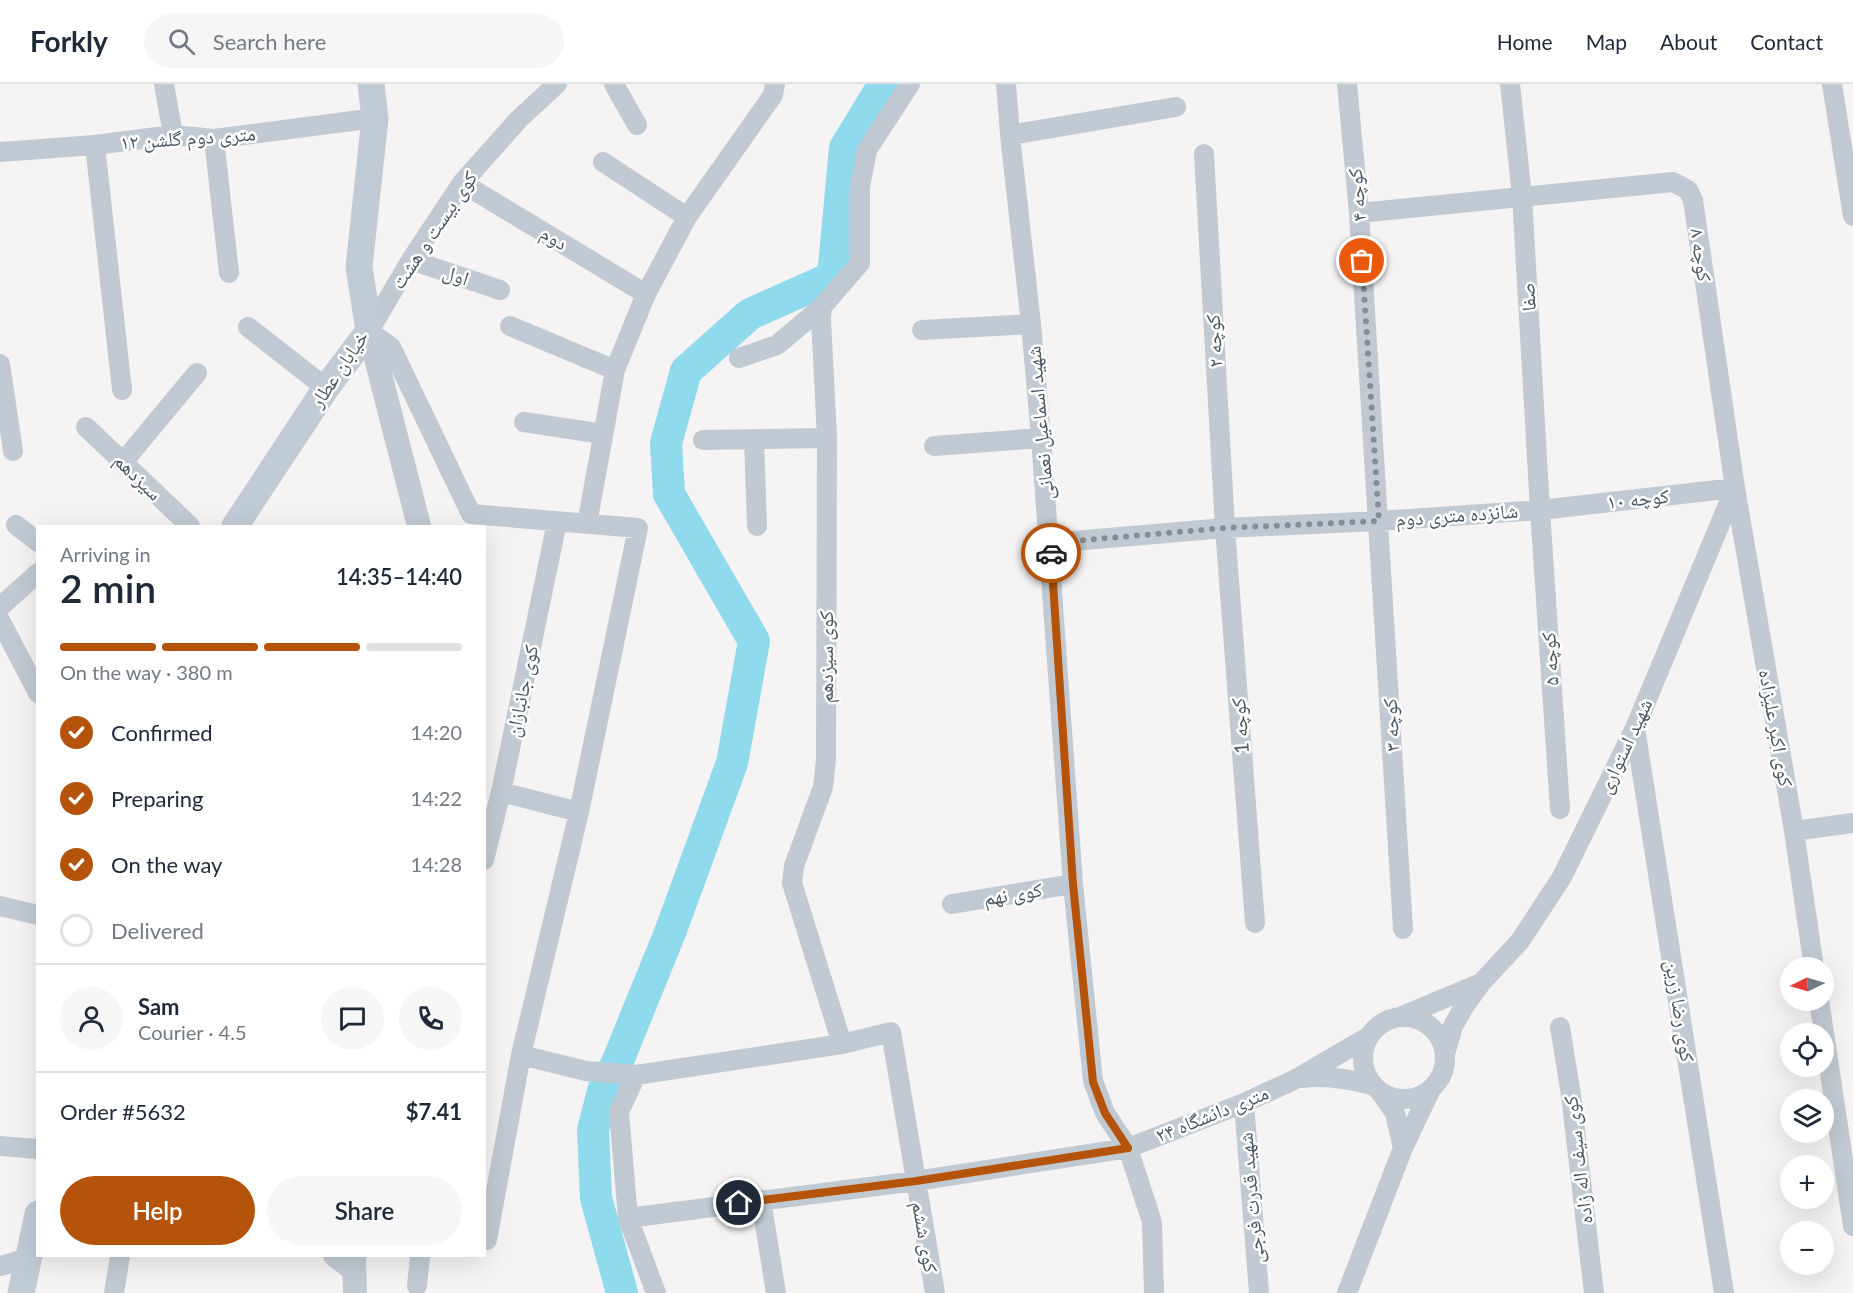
<!DOCTYPE html>
<meta charset="utf-8">
<style>
body{margin:0;font-family:Lato,"Noto Naskh Arabic",sans-serif;background:#f6f6f7;color:#1f2937;height:100vh;display:flex;flex-direction:column;font-size:22px;white-space:nowrap}
*{box-sizing:border-box;margin:0}
p{font-size:20px;color:#747a83}
.icon{flex:none;width:33px;height:33px;fill:none;stroke:currentColor;stroke-width:2;stroke-linecap:round;stroke-linejoin:round}
.map{position:relative;flex:1;overflow:hidden}
.drawer{position:absolute;left:36px;top:441px;width:450px;height:732px;display:flex;flex-direction:column;background:#fff;border-radius:0px;box-shadow:0 6px 24px #0002}
.drawer>*{flex:none}
.needle{width:39px;rotate:265deg}
.tools{position:absolute;left:1780px;top:873px;display:grid;gap:12px}
.tools a{display:grid;place-items:center;width:54px;height:54px;border-radius:50%;background:#fff;box-shadow:0 6px 24px #0002;font-size:30px}
.pin{position:absolute;display:grid;place-items:center;width:51px;height:51px;color:#fff;margin:-26px;border:3px solid #fff;border-radius:50%;box-shadow:0 2px 6px #0007}
.courier{position:absolute;display:grid;place-items:center;width:60px;height:60px;margin:-30px;border:4px solid #b45309;border-radius:50%;background:#fff;color:#222;box-shadow:0 2px 8px #0007}
.summary em{font-style:normal;font-weight:600}
.summary div{display:flex;flex-direction:column-reverse}
.summary{display:flex;align-items:center;justify-content:space-between;height:102px;padding:0 24px}
h1{font-size:39px;font-weight:600;line-height:45px}
.bar{display:grid;grid-template-columns:repeat(4,1fr);gap:9px 6px;align-content:center;height:72px;padding:0 24px}
.bar i{height:8px;border-radius:4px;background:#e0e1e3}
.bar .current{background:#b45309}
.bar p{grid-column:span 4}
.line{display:flex;align-items:center;gap:15px;padding:0 24px;border-top:2px solid #e0e1e3}
.line div{flex:1}
.round{display:grid;place-items:center;flex:none;width:63px;height:63px;border-radius:32px;background:#f6f6f7}
ol{padding:0 24px;list-style:none}
li{display:flex;align-items:center;gap:18px;height:66px}
li p{margin-inline-start:auto}
li .icon{padding:6px;border-radius:50%;background:#b45309;color:#fff;stroke-width:4}
li:last-child{color:#747a83}
li i{width:33px;height:33px;border:3px solid #e0e1e3;border-radius:50%}
.primary-button{display:flex;gap:12px;margin-top:auto;padding:12px 24px}
.primary-button a{flex:1;height:69px;border-radius:36px;background:#b45309;color:#fff;font-size:24px;font-weight:600;line-height:69px;text-align:center}
.primary-button a+a{background:#f6f6f7;color:#1f2937}
header{display:flex;align-items:center;gap:36px;box-sizing:border-box;height:84px;padding:0 30px;background:#fff;border-bottom:2px solid #e0e1e3}
header strong{font-size:28px}
nav{display:flex;gap:33px;margin-inline-start:auto;font-size:21px}
.search{width:420px;height:54px;background:#f6f6f7;display:flex;align-items:center;gap:15px;box-sizing:border-box;padding:0 21px;border-radius:33px;color:#747a83;font-size:22px}
.map>svg:first-child{display:block}
</style>
<header>
<strong>Forkly</strong>
<div class="search"><svg class="icon" aria-label="search" viewBox="0 0 24 24"><circle cx="10" cy="10" r="6"/><path d="M15 15l6 6"/></svg>Search here</div>
<nav><a>Home</a><a>Map</a><a>About</a><a>Contact</a></nav>
</header>
<div class="map">
<svg width="1853" height="1209" viewBox="0 0 1853 1209">
<rect width="100%" height="100%" fill="#f5f3f3"/>
<g fill="none" stroke-linecap="round" stroke-linejoin="round">
<!-- river -->
<path stroke="#90daee" stroke-width="32" d="M 622,1209 L 596,1114 L 593,1046 L 604,1004 L 617,979 L 671,846 L 732,679 L 754,557 L 669,410 L 666,359 L 686,287 L 750,230 L 833,193 L 845,64 L 884,0"/>
<!-- minor -->
<path stroke="#c1cad2" stroke-width="20" d="M 164,0 L 173,51
M 614,0 L 637,41
M 910,0 L 867,66 L 860,103 L 860,179 L 822,223 L 821,235 L 827,354 L 826,676 L 823,703 L 794,782 L 792,799 L 842,960 L 891,948 L 935,1209
M 1006,0 L 1010,51 L 1031,240 L 1041,354 L 1073,800 L 1093,997 L 1105,1029 L 1128,1064 L 1152,1138 L 1154,1209
M 1347,0 L 1359,129 L 1403,845
M 1510,0 L 1522,112 L 1540,426 L 1560,725
M 1832,0 L 1853,132
M 1010,51 L 1176,23
M 214,55 L 229,189
M 95,61 L 122,306
M 0,68 L 95,61 L 173,51 L 214,55 L 375,34
M 1204,70 L 1225,444 L 1255,839
M 603,78 L 687,133
M 462,99 L 646,210
M 1359,129 L 1673,98 L 1688,106 L 1693,116 L 1735,404 L 1794,747 L 1814,884
M 411,176 L 500,206
M 510,242 L 615,286
M 248,243 L 326,304
M 922,246 L 1031,240
M 739,274 L 777,261 L 822,223
M 0,280 L 13,367
M 524,338 L 603,350
M 86,343 L 190,442
M 754,355 L 757,442
M 703,356 L 827,354
M 934,362 L 1041,354
M 123,378 L 197,289
M 587,440 L 615,286 L 646,210 L 687,133 L 773,11 L 775,0
M 16,441 L 38,458
M 1050,459 L 1225,444 L 1379,437 L 1540,426 L 1735,404
M 0,523 L 38,489
M 0,536 L 38,609
M 1635,644 L 1724,1209
M 501,708 L 579,728
M 1794,747 L 1853,739
M 484,776 L 501,708 L 557,438
M 952,820 L 1073,800
M 0,822 L 38,831
M 1819,916 L 1853,1142
M1363 974a41 41 0 1 1 82 0a41 41 0 1 1-82 0Z
M 1400,933 L 1481,899
M 1560,943 L 1571,1011 L 1594,1209
M 1445,970 L 1453,942 L 1465,921 L 1481,899 L 1520,857 L 1562,793 L 1635,644 L 1735,404
M 521,971 L 586,987 L 636,991 L 842,960
M 636,991 L 619,1028 L 628,1134 L 656,1209
M 1302,994 C 1326,991 1349,995 1372,1001
M 1381,1009 L 1395,1029 L 1403,1064
M 1244,1019 L 1259,1209
M 0,1062 L 38,1065
M 761,1116 L 776,1209
M 628,1134 L 916,1097 L 1128,1064 L 1244,1019 L 1296,995 L 1368,953
M 487,1156 L 521,971 L 579,728 L 638,444 L 471,430 L 391,263 L 369,247 L 411,176 L 462,99 L 519,35 L 557,0
M 333,1172 L 355,1189
M 0,1182 L 29,1174
M 417,1202 L 420,1172
M 114,1209 L 120,1172
M 1347,1209 L 1403,1064 L 1430,1007"/>
<!-- tertiary -->
<path stroke="#c1cad2" stroke-width="24" d="M 369,247 L 419,442
M 354,1172 L 355,1209"/>
<!-- secondary -->
<path stroke="#c1cbd6" stroke-width="27" d="M 235,442 L 326,304 L 369,247 L 359,183 L 375,34 L 371,0
M 21,1209 L 38,1130"/>
</g>
<g fill="none" stroke-linecap="round" stroke-linejoin="round">
<!-- done -->
<path stroke="#868d94" stroke-width="6" stroke-dasharray="0 10.8" d="M 1051,469 L 1050,459 L 1225,444 L 1379,437 L 1362,177"/>
<!-- route -->
<path stroke="#b45309" stroke-width="8" d="M 739,1119 L 916,1097 L 1128,1064 L 1105,1029 L 1093,998 L 1073,800 L 1051,469"/>
</g>
<g text-anchor="middle" stroke-width="5" stroke-linejoin="round" paint-order="stroke">
<!-- street labels -->
<g font-size="20" fill="#4a5661" stroke="#fff">
<text transform="translate(188 54) rotate(-4)" y="7">۱۲ متری دوم گلشن</text>
<text transform="translate(1357 111) rotate(-95)" y="7">کوچه ۴</text>
<text transform="translate(434 146) rotate(-56)" y="7">کوی بیست و هشت</text>
<text transform="translate(554 154) rotate(31)" y="7">دوم</text>
<text transform="translate(1701 171) rotate(82)" y="7">کوچه ۸</text>
<text transform="translate(456 191) rotate(19)" y="7">اول</text>
<text transform="translate(1528 213) rotate(-93)" y="7">صفا</text>
<text transform="translate(1214 257) rotate(-93)" y="7">کوچه ۲</text>
<text transform="translate(339 285) rotate(-56)" y="7">خیابان عطار</text>
<text transform="translate(1040 339) rotate(-95)" y="7">شهید اسماعیل نعمانی</text>
<text transform="translate(138 393) rotate(44)" y="7">سیزدهم</text>
<text transform="translate(1638 415) rotate(-6)" y="7">کوچه ۱۰</text>
<text transform="translate(1457 431) rotate(-4)" y="7">شانزده متری دوم</text>
<text transform="translate(826 573) rotate(-90)" y="7">کوی سیزدهم</text>
<text transform="translate(1550 575) rotate(-94)" y="7">کوچه ۵</text>
<text transform="translate(522 607) rotate(-78)" y="7">کوی جانبازان</text>
<text transform="translate(1391 641) rotate(-93)" y="7">کوچه ۳</text>
<text transform="translate(1240 642) rotate(-94)" y="7">کوچه 1</text>
<text transform="translate(1776 644) rotate(80)" y="7">کوی اکبر علیزاده</text>
<text transform="translate(1625 662) rotate(-65)" y="7">شهید استواری</text>
<text transform="translate(1013 810) rotate(-9)" y="7">کوی نهم</text>
<text transform="translate(1680 927) rotate(81)" y="7">کوی رضا زرین</text>
<text transform="translate(1212 1030) rotate(-22)" y="7">۲۴ متری دانشگاه</text>
<text transform="translate(1578 1076) rotate(-97)" y="7">کوی سیف اله زاده</text>
<text transform="translate(1251 1114) rotate(-95)" y="7">شهید قدرت فرجی</text>
<text transform="translate(925 1153) rotate(80)" y="7">کوی ششم</text>
</g>
</g>
</svg>
<div class="tools">
<a><svg class="needle" viewBox="-14 -14 28 28"><path d="M0-13l5 13h-10z" fill="#e53935"/><path d="M0 13l5-13h-10z" fill="#747a83"/></svg></a>
<a><svg class="icon" aria-label="locate" viewBox="0 0 24 24"><circle cx="12" cy="12" r="6"/><path d="M12 2v4M12 18v4M2 12h4M18 12h4"/></svg></a>
<a><svg class="icon" aria-label="layers" viewBox="0 0 24 24"><path d="M12 4l9 5-9 5-9-5zM3 14l9 5 9-5"/></svg></a>
<a>+</a>
<a>−</a>
</div>
<div class="pin" style="left:1362px;top:177px;background:#ea580c"><svg class="icon" aria-label="bag" viewBox="0 0 24 24"><path d="M5 8h14l-1 12H6zM9 8a3 3 0 0 1 6 0"/></svg></div>
<div class="pin" style="left:739px;top:1119px;background:#1f2937"><svg class="icon" aria-label="home" viewBox="0 0 24 24"><path d="M3 11l9-7 9 7M6 9v11h12V9"/></svg></div>
<div class="courier" style="left:1051px;top:469px"><svg class="icon" aria-label="car" viewBox="0 0 24 24"><path d="M5 17H2v-5l4-1 3-4h7l3 4 3 1v5h-3M9 17h6M6 11h13"/><circle cx="7" cy="17" r="2"/><circle cx="17" cy="17" r="2"/></svg></div>
<section class="drawer">
<div class="summary"><div><h1>2 min</h1><p>Arriving in</p></div><em>14:35–14:40</em></div>
<div class="bar"><i class="current"></i><i class="current"></i><i class="current"></i><i></i><p>On the way · 380 m</p></div>
<ol>
<li><svg class="icon" aria-label="check" viewBox="0 0 24 24"><path d="M5 12l5 5 9-10"/></svg>Confirmed<p>14:20</p></li>
<li><svg class="icon" aria-label="check" viewBox="0 0 24 24"><path d="M5 12l5 5 9-10"/></svg>Preparing<p>14:22</p></li>
<li><svg class="icon" aria-label="check" viewBox="0 0 24 24"><path d="M5 12l5 5 9-10"/></svg>On the way<p>14:28</p></li>
<li><i></i>Delivered</li>
</ol>
<div class="line" style="height:108px"><a class="round"><svg class="icon" aria-label="person" viewBox="0 0 24 24"><circle cx="12" cy="8" r="4"/><path d="M4 21q1-7 8-7t8 7"/></svg></a><div><b>Sam</b><p>Courier · 4.5</p></div><a class="round"><svg class="icon" aria-label="chat" viewBox="0 0 24 24"><path d="M4 5h16v11H9l-5 4z"/></svg></a><a class="round"><svg class="icon" aria-label="phone" viewBox="0 0 24 24"><path d="M5 4h4l2 5-3 2q2 4 5 5l2-3 5 2v4C11 20 4 13 5 4z"/></svg></a></div>
<div class="line" style="height:78px"><div>Order #5632</div><b>$7.41</b></div>
<div class="primary-button"><a>Help</a><a>Share</a></div>
</section>
</div>
